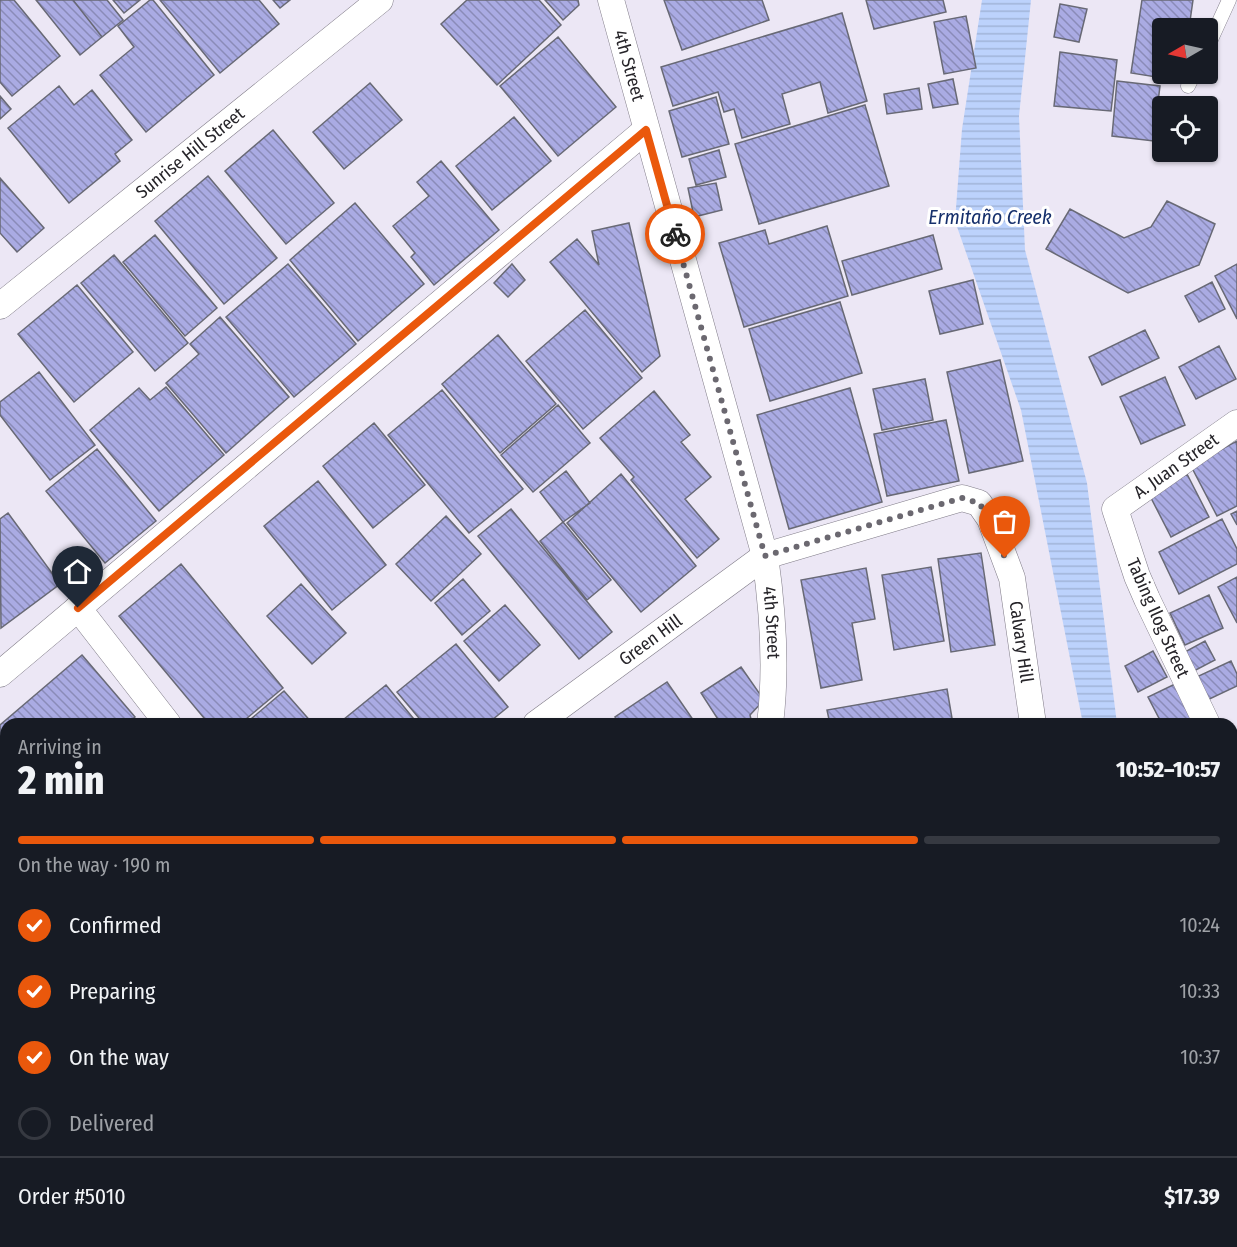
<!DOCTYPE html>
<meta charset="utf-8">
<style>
body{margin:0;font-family:"Fira Sans Condensed",sans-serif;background:#242831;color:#f1f3f6;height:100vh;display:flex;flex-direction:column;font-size:22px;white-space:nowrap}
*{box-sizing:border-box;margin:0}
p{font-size:20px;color:#9ea1a6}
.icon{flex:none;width:33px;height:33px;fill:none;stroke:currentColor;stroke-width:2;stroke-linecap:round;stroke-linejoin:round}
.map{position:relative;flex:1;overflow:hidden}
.drawer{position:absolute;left:0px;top:718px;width:1238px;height:530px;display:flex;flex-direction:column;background:#171b24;border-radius:18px 18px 0 0;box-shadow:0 2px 4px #0004}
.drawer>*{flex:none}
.needle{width:39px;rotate:261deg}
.tools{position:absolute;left:1152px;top:18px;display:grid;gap:12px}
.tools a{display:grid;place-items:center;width:66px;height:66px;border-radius:6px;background:#171b24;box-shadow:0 2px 4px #0004;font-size:30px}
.pin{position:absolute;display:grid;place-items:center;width:51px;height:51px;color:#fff;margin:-62px -26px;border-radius:50% 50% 50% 0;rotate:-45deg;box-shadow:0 0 6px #0007}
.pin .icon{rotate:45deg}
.courier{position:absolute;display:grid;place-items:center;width:60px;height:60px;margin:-30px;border:4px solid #ea580c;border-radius:50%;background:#fff;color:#222;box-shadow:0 2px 8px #0007}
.summary em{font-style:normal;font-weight:800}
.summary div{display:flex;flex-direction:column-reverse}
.summary{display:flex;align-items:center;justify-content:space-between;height:102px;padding:0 18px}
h1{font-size:39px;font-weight:800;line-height:45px}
.bar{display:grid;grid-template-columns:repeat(4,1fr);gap:9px 6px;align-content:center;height:72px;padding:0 18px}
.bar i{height:8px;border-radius:4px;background:#363941}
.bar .selected{background:#ea580c}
.bar p{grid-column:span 4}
.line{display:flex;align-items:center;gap:15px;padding:0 18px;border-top:2px solid #363941}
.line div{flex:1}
ol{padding:0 18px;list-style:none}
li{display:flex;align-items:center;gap:18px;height:66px}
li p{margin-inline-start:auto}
li .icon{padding:6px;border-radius:50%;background:#ea580c;color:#fff;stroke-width:4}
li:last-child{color:#9ea1a6}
li i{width:33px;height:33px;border:3px solid #363941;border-radius:50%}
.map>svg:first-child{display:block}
</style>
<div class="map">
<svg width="1237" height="1247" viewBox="0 0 1237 1247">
<defs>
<pattern id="water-rules" width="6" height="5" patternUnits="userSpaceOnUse" patternTransform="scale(1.5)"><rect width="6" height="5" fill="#bcd2fc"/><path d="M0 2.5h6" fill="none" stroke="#a1b4d8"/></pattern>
<pattern id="building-back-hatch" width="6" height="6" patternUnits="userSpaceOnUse" patternTransform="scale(1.5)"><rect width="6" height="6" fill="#aaabe3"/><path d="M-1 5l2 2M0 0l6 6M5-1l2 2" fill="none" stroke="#8a8bb8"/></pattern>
</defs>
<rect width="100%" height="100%" fill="#ece7f5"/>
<!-- water -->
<path fill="url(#water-rules)" d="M 982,0 L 1031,0 L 1019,116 L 1025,250 L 1087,483 L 1117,724 L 1083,724 L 1021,410 L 955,221 L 962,129 Z
M 1106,1242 L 1159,1242 L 1158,1247 L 1103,1247 Z"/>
<!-- building -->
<path fill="url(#building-back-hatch)" stroke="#686975" stroke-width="1.5" d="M 0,0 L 14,0 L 60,56 L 12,96 L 0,82 Z
M 36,0 L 73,0 L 102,37 L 80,55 Z
M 73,0 L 107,0 L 123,20 L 102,37 Z
M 113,0 L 140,0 L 124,13 Z
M 150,0 L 153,0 L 214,75 L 146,132 L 100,75 L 134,47 L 118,26 Z
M 160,0 L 259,0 L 279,24 L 220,73 Z
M 273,0 L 290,0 L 280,8 Z
M 467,0 L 539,0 L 561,25 L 497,85 L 441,24 Z
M 545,0 L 578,0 L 579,5 L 563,20 Z
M 664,0 L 762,0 L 769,20 L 682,50 Z
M 866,0 L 943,0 L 946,12 L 874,29 Z
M 1142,0 L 1193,0 L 1189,28 L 1162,28 L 1162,74 L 1182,74 L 1181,81 L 1131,73 Z
M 1060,4 L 1087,9 L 1079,42 L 1054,37 Z
M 842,13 L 867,101 L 828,113 L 820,82 L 782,94 L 790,124 L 742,138 L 734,109 L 724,112 L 718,92 L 673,106 L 661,67 Z
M 966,16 L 976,68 L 944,74 L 934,22 Z
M 558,37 L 616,107 L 558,156 L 500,86 Z
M 1060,52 L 1117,60 L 1111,111 L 1054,106 Z
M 953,79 L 958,104 L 933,108 L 928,84 Z
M 1117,81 L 1160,86 L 1156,118 L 1162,119 L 1162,142 L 1112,136 Z
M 370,83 L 402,120 L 344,169 L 313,132 Z
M 59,86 L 74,105 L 92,90 L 132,140 L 115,154 L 120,161 L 69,203 L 8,128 Z
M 919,88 L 922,109 L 887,114 L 884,94 Z
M 0,96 L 11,109 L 0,119 Z
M 716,97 L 729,144 L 682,157 L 669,111 Z
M 865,105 L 889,186 L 759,224 L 735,144 Z
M 514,117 L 551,161 L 492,210 L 456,166 Z
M 273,130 L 334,203 L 286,244 L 225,171 Z
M 719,150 L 726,177 L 696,185 L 689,159 Z
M 441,161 L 499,230 L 434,285 L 411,257 L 415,253 L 393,226 L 429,196 L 417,182 Z
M 208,176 L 277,258 L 224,304 L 155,221 Z
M 0,178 L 44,228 L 17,252 L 0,233 Z
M 716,183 L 722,210 L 694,217 L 688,188 Z
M 1167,201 L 1215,224 L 1199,265 L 1128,293 L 1046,249 L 1070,209 L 1124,238 L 1151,227 Z
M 355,203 L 424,284 L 358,341 L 290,260 Z
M 629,223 L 660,356 L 642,372 L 550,262 L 577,239 L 599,265 L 592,231 Z
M 827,226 L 848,296 L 744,327 L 719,243 L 765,230 L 769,244 Z
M 155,235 L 217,308 L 185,336 L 123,262 Z
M 933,235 L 942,269 L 852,295 L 842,261 Z
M 114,255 L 188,343 L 155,371 L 81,283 Z
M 288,264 L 356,344 L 294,397 L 226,317 Z
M 512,264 L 525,280 L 508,297 L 494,283 Z
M 1237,264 L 1237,319 L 1215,276 Z
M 973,280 L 983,324 L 940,334 L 929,291 Z
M 1212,282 L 1225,309 L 1199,322 L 1185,296 Z
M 77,285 L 133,352 L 74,402 L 18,334 Z
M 840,302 L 862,373 L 770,401 L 749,329 Z
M 585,310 L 642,378 L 583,429 L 526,361 Z
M 220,317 L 289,397 L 226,453 L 166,383 L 199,354 L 190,344 Z
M 1145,330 L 1159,358 L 1102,385 L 1089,357 Z
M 498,335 L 556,404 L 500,453 L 442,384 Z
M 1219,346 L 1236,379 L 1196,399 L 1179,367 Z
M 1000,360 L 1023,461 L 969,473 L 947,372 Z
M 39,372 L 95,445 L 50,480 L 0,415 L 0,402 Z
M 1165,377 L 1185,425 L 1141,444 L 1120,397 Z
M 925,379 L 933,420 L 882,430 L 873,389 Z
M 166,387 L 224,455 L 159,511 L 90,430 L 139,388 L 150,400 Z
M 850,388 L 882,502 L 789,529 L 757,415 Z
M 442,390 L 523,489 L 469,533 L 388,435 Z
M 654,391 L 690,435 L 681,442 L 711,477 L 685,499 L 719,539 L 697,558 L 631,480 L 634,477 L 600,438 Z
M 558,405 L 590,443 L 533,492 L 501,455 Z
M 946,420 L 959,481 L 887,496 L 874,434 Z
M 374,423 L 425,485 L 373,528 L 323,466 Z
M 1237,441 L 1237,506 L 1217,516 L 1191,466 Z
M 97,449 L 156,521 L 105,563 L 46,491 Z
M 566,471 L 590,503 L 563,522 L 540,492 Z
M 621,474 L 696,566 L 641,612 L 567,523 Z
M 1187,474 L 1209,517 L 1171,537 L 1149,494 Z
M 318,481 L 386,565 L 332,610 L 264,526 Z
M 511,509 L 612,632 L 579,659 L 478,536 Z
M 1237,511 L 1237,525 L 1231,514 Z
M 8,513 L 60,584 L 1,628 L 0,519 Z
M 446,516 L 481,554 L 431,601 L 396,564 Z
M 1222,519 L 1237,549 L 1237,564 L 1179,594 L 1159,552 Z
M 563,522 L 611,580 L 587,600 L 540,541 Z
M 981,553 L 995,645 L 951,652 L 938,559 Z
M 181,564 L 283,688 L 240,724 L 209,724 L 119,616 Z
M 931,567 L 944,641 L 894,650 L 882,575 Z
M 866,568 L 875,619 L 852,623 L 862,680 L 821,688 L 801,580 Z
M 1237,577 L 1237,623 L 1218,587 Z
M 463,579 L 490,611 L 462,635 L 435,603 Z
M 301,584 L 346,633 L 312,664 L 267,616 Z
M 1209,595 L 1223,628 L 1185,645 L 1170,613 Z
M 505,605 L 540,645 L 499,681 L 464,641 Z
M 1205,641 L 1215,660 L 1192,672 L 1183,653 Z
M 456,644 L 508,707 L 487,724 L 424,724 L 397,692 Z
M 1153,651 L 1167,677 L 1138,692 L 1125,666 Z
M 82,655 L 135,717 L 127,724 L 6,724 L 6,815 L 0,808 L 0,725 Z
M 1231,661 L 1237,674 L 1237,686 L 1201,703 L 1190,680 Z
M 741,667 L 764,700 L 750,715 L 752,724 L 721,724 L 701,693 Z
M 667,682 L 696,724 L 620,724 L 615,717 Z
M 1175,684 L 1191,718 L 1179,724 L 1162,724 L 1148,697 Z
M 386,685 L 418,724 L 338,724 Z
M 947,689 L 953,724 L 830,724 L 827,710 Z
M 284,691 L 313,724 L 245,724 Z
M 1237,815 L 1237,872 L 1232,875 L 1232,817 Z
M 6,843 L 6,861 L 0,854 L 0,848 Z
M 1237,877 L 1237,944 L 1236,945 L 1232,936 L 1232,879 Z
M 0,878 L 6,884 L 6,926 L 0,931 Z
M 6,949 L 6,1030 L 0,1023 L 0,954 Z
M 1237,1005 L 1237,1041 L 1232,1043 L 1232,1007 Z
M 1237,1044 L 1237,1074 L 1232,1076 L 1232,1046 Z
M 1237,1098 L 1237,1165 L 1232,1156 L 1232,1102 Z
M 0,1179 L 6,1186 L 6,1228 L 0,1233 Z
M 1232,1191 L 1237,1202 L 1237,1247 L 1206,1247 L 1204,1242 L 1232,1242 Z
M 36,1242 L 41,1247 L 28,1247 Z
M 203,1242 L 302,1242 L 298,1247 L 199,1247 Z
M 317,1242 L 352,1242 L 360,1247 L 314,1247 Z
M 369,1242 L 424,1242 L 417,1247 L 372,1247 Z
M 524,1242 L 529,1242 L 534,1247 L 519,1247 Z
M 1011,1242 L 1030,1242 L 1027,1247 L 1021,1247 Z
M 1041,1242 L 1050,1242 L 1059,1247 L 1038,1247 Z
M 1068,1242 L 1099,1242 L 1096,1247 L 1076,1247 Z"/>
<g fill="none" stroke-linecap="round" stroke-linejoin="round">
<!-- lane casing -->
<g stroke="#807c88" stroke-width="15">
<path id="lane" d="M 1208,46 L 1229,0
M 1188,86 L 1194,74"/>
</g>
<!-- street casing -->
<g stroke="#807c88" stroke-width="27">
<g id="street">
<path id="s1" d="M 611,0 L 765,556 C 773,612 777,669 770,724"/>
<path id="s2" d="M 0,306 L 380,0"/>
<path d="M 78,608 L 168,724"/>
<path d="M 0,674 L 646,130"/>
<path id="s3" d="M 536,724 L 765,556 L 962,498 L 979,503 L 990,519 L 1012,578 L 1033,724"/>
<path id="s4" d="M 1207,724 L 1147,599 L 1137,576 L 1115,509 L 1237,423"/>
<path d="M 1232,775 L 1237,786"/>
<path d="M 1232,964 L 1237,961"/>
<path d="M 0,1088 L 6,1095"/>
<path d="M 1232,1166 L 1237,1175"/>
<path d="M 129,1242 L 133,1247"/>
<path d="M 589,1242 L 594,1247"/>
<path d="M 484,1247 L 487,1242"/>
<path d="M 992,1247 L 998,1242"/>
</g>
</g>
<!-- lane -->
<use href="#lane" stroke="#fff" stroke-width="14"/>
<!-- street -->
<use href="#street" stroke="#fff" stroke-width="26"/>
</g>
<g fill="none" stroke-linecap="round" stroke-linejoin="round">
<!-- done -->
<path stroke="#6b6870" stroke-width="6" stroke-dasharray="0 10.8" d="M 675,234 L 765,556 L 962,498 L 979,503 L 990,519 L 1005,558"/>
<!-- route -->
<path stroke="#ea580c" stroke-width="8" d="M 78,608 L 646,130 L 675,234"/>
</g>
<g text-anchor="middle" stroke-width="6" stroke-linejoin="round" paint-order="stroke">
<!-- street labels -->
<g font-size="18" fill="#262429" stroke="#fff">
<text dy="6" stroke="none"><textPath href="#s1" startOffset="68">4th Street</textPath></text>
<text dy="6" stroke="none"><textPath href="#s2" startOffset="244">Sunrise Hill Street</textPath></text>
<text dy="6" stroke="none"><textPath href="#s4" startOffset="309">A. Juan Street</textPath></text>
<text transform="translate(1158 618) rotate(66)" y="6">Tabing Ilog Street</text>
<text dy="6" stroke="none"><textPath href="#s1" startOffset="644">4th Street</textPath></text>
<text dy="6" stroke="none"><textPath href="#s3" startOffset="142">Green Hill</textPath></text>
<text dy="6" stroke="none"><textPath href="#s3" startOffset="654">Calvary Hill</textPath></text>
</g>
<!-- water labels -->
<g font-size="20" font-style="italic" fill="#16306c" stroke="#fff">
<text x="990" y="224">Ermitaño Creek</text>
</g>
</g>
</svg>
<div class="tools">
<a><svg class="needle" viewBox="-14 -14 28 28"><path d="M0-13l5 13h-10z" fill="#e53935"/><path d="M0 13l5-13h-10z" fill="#9ea1a6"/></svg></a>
<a><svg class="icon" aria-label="locate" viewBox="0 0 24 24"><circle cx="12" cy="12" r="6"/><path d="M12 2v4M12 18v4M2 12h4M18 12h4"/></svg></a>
</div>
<div class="pin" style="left:1005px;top:558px;background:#ea580c"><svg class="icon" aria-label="bag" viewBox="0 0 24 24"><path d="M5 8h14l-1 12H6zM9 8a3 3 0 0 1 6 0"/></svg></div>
<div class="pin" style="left:78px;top:608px;background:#1f2937"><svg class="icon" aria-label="home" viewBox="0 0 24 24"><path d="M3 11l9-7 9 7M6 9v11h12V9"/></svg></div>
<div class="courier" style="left:675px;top:234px"><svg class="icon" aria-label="bike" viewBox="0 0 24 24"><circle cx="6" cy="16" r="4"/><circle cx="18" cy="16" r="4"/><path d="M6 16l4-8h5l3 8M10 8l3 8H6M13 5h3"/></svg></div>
<section class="drawer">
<div class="summary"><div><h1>2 min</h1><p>Arriving in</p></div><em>10:52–10:57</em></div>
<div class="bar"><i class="selected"></i><i class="selected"></i><i class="selected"></i><i></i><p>On the way · 190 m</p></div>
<ol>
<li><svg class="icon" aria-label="check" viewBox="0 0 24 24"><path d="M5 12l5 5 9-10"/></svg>Confirmed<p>10:24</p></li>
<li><svg class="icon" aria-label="check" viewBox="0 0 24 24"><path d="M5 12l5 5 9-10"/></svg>Preparing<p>10:33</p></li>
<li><svg class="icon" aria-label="check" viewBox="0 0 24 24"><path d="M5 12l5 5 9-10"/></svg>On the way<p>10:37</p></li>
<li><i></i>Delivered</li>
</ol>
<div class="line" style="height:78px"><div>Order #5010</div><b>$17.39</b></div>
</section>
</div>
